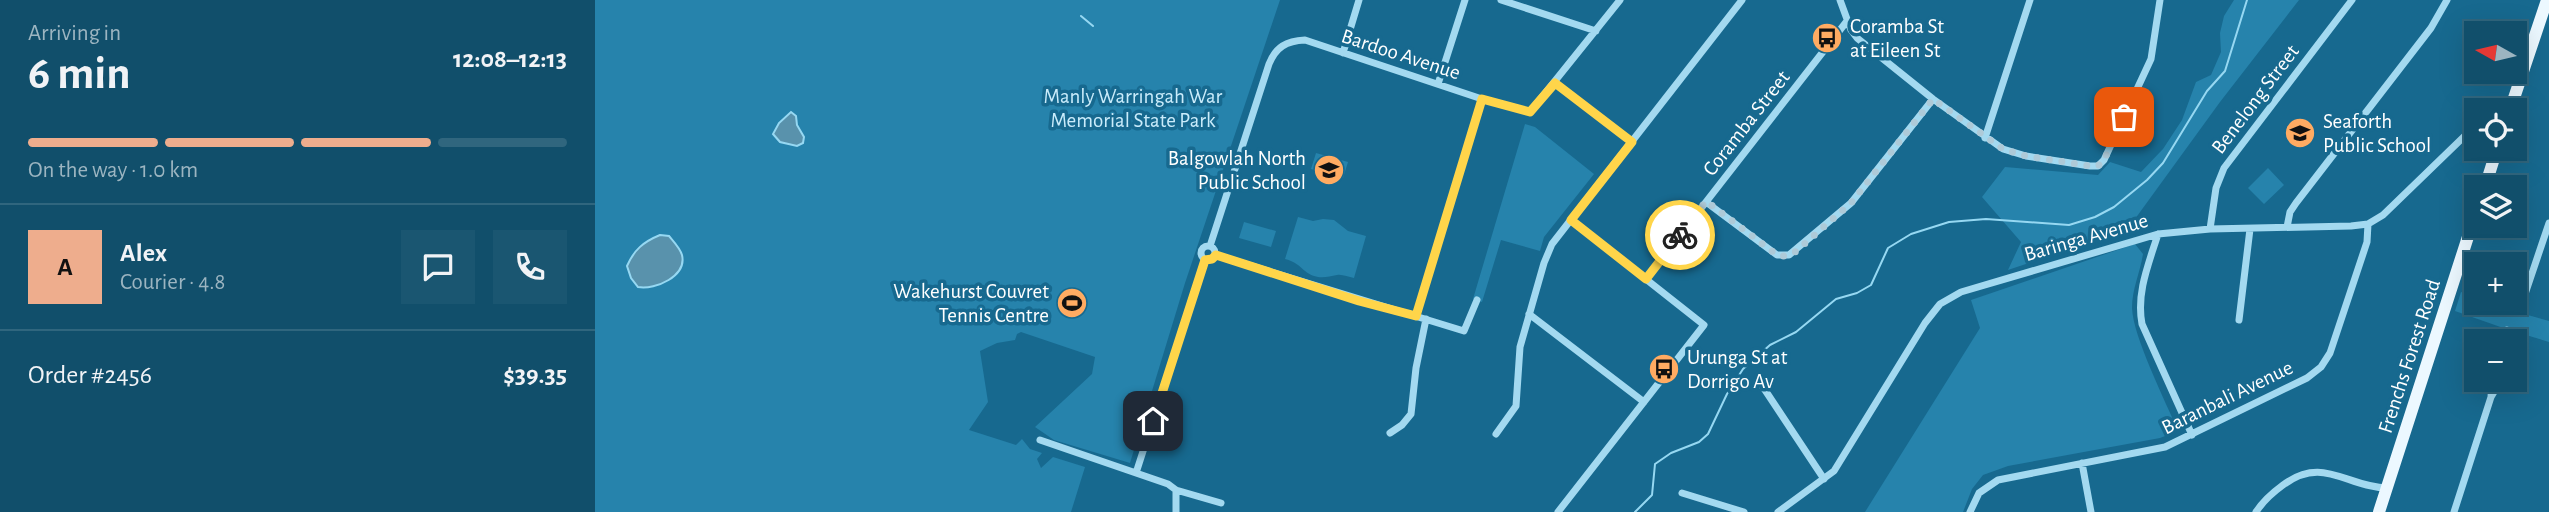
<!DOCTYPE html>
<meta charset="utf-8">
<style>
body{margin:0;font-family:"Alegreya Sans",sans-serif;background:#1a5671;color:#f1f3f6;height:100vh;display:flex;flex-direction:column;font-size:26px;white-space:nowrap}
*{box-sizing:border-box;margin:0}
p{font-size:23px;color:#9cb5c1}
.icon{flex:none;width:38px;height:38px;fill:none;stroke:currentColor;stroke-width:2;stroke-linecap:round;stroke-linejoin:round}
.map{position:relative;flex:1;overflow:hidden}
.details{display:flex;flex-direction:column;background:#114f6b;width:595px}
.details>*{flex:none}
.needle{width:46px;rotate:278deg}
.tools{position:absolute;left:1869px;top:21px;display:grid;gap:14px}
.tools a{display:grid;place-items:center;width:63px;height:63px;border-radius:0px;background:#114f6b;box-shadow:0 7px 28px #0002,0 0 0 2px #30667e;font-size:35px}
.pin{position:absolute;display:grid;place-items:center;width:60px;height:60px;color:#fff;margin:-30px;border-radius:14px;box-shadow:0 4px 10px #0006}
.courier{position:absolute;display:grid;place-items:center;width:70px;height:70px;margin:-35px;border:5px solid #ffd54a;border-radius:50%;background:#fff;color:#222;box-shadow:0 2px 9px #0007}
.summary em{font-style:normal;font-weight:700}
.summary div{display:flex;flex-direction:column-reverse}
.summary{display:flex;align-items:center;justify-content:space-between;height:119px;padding:0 28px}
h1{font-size:46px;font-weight:700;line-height:52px}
.bar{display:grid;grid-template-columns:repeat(4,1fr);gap:10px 7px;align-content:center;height:84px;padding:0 28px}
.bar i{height:9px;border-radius:5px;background:#30667e}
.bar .on{background:#eead8d}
.bar p{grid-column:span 4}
.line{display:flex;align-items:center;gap:18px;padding:0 28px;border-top:2px solid #30667e}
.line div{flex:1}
.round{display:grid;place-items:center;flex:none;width:74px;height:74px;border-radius:0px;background:#1a5671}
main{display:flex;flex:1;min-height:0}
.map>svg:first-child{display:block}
</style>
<main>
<section class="details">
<div class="summary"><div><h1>6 min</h1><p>Arriving in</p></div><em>12:08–12:13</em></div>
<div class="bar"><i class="on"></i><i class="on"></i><i class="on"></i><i></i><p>On the way · 1.0 km</p></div>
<div class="line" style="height:126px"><b class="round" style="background:#eead8d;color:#111">A</b><div><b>Alex</b><p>Courier · 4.8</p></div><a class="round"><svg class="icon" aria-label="chat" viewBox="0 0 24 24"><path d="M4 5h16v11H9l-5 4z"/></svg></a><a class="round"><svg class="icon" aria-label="phone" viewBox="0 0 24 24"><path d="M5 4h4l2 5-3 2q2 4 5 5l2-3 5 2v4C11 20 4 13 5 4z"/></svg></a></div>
<div class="line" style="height:91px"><div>Order #2456</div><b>$39.35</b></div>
</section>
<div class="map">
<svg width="1954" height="512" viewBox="0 0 1954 512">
<rect width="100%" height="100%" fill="#17698f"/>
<!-- green -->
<path fill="#2683ac" d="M 0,0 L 685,0 L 590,283 L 535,463 L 459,440 L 440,427 L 497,374 L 500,357 L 426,332 L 422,334 L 420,340 L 402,343 L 385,351 L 393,402 L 374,430 L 421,445 L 427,439 L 435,449 L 447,453 L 442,459 L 446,468 L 458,457 L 490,467 L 476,512 L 0,512 Z
M 1639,0 L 1704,0 L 1625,102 L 1532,230 L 1413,270 L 1426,242 L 1387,197 L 1410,167 L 1503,175 L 1515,162 L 1546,172 L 1568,149 L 1587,120 L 1601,82 L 1616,75 L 1626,52 L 1625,33 L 1629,16 Z
M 930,124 L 940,127 L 999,174 L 949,237 L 945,251 L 906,240 L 887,302 L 878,299 Z
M 721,153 L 753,162 L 748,178 L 716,169 Z
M 1673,168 L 1689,185 L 1669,204 L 1653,188 Z
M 703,217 L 718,221 L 728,219 L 739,220 L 753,231 L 771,236 L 759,278 C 753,277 747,274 742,275 C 734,276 728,279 719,276 C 707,272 706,263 690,259 Z
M 649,222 L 681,231 L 676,247 L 644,238 Z
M 1540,244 L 1548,254 C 1545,273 1537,289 1537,308 C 1538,337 1571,402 1583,431 L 1565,438 L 1413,466 L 1388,475 L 1377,489 L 1368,512 L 1270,512 L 1385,328 L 1376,300 Z
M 1866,292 L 1881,297 L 1881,303 L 1899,303 L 1914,308 L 1918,303 L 1918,308 L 1922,312 L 1954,321 L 1954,342 L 1931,335 L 1928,337 L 1922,354 L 1920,353 L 1920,341 L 1911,341 L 1914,330 L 1860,311 Z"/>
<!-- water -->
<path fill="#5992ac" stroke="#96d8f2" stroke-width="2" d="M 196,112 L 201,116 L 202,125 L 209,137 L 208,143 L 202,146 L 185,142 L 178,134 L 184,123 Z
M 65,235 L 74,236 C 79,242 85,248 87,255 C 92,276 61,290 43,287 L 36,278 L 32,266 C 39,250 48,242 65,235 Z"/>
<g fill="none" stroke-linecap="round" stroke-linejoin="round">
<!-- stream -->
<path stroke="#96d8f2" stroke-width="2" d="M 486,16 L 498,26
M 1040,512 L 1057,495 L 1060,464 L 1076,453 L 1104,442 L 1113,434 L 1132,394 L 1148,369 L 1175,345 L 1201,332 L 1241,299 L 1262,293 L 1276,285 L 1293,248 L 1316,234 L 1354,222 L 1391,219 L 1474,225 L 1500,217 L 1519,207 L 1552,180 L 1568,163 L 1612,91 L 1630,71 L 1652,0"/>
<!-- street -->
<path stroke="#a3d9f0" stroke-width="7" d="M 906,0 L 1001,31
M 1245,0 L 1256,30 L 1262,38 L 1338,99 L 1408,149 L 1431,156 L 1495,166 L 1503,166 L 1509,160 L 1556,59 L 1565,0
M 748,53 L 764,0
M 960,83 L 1037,142
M 843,84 L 870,0
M 1897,110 L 1905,105 L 1916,107
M 1390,138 L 1435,0
M 1111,202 L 1182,255 L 1194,255 L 1256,203 L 1338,99
M 1692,227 L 1695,212 L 1701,203 L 1836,28 L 1852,0
M 1615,229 L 1621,188 L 1629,168 L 1757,0
M 1563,234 C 1554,263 1541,293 1547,324 L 1597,435
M606 253a7 7 0 1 1 14 0a7 7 0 1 1-14 0Z
M 615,246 L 674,64 C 681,47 691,41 710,40 L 887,99 L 935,112 L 1025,0
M 621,255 L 869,331 L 882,300
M 1051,279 L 1252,21
M 1927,303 L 1954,223
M 934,314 L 1049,402
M 821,316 L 887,99
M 1644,320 L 1655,229
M 1908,341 L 1912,330
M 1168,387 L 1229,479
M 1896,397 L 1897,380
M 795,433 L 807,425 L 816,414 L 821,368 L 831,319
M 901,434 L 921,406 L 925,347 L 949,263 L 957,244 L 1147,0
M 445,440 L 573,484 L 581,490 L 626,503
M 1487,463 L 1496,512
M 541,473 L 610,259
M 581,490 L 581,512
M 1087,493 L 1149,512
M 963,512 L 1109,325 L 976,220
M 1183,512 L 1239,471 L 1330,323 L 1345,304 L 1366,292 L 1563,234 L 1615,229 L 1756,226 L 1773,224 L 1788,215 L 1881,125
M 1375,512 L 1384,493 L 1403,480 L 1570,447 L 1712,378 L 1726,367 L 1735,353 L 1772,242 L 1773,224
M 1661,512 C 1668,501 1677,493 1688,485 C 1728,455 1751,487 1792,488
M 1859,512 L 1896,397 L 1906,380"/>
<!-- primary -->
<path stroke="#ecf8ff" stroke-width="12" d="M 1915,110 L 1952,0
M 1890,187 L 1902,149
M 1784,512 L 1881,212"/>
</g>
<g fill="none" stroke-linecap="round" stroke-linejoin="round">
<!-- done -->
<path stroke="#aecad8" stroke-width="7" stroke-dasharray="0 12.6" d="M 1085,235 L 1111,201 L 1182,255 L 1189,256 L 1200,252 L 1256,203 L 1338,99 L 1408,149 L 1431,156 L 1495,166 L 1503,166 L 1509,160 L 1529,117"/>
<!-- route -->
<path stroke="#ffd54a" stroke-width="9" d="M 558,421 L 610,260 L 617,259 L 621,255 L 764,301 L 821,316 L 887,99 L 935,112 L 960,83 L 1037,142 L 976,220 L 1051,279 L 1085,235"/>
</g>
<!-- icons -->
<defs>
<g id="bus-disc" transform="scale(1.575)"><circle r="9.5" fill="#ffab62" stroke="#17698f"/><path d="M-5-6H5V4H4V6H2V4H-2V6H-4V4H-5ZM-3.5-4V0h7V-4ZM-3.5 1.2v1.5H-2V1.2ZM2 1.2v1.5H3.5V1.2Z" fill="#111"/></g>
<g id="school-disc" transform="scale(1.575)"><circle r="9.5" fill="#ffab62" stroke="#17698f"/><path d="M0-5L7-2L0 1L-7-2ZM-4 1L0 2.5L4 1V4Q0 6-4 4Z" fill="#111"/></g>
<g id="stadium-disc" transform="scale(1.575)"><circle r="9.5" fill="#ffab62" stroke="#17698f"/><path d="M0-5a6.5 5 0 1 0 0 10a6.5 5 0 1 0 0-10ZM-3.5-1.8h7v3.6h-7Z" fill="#111"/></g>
</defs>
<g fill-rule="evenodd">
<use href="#bus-disc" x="1232" y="38"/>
<use href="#school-disc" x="1705" y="133"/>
<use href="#school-disc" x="734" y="170"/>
<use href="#stadium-disc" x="477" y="303"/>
<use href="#bus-disc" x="1069" y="369"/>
</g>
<g text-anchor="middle" stroke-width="7" stroke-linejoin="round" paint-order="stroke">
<!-- poi labels -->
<g font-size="21" fill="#fff" stroke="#17698f" text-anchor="start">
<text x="1255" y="33">Coramba St<tspan x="1255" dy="24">at Eileen St</tspan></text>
<text x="1728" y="128">Seaforth<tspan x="1728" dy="24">Public School</tspan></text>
<text x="711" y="165" text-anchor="end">Balgowlah North<tspan x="711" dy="24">Public School</tspan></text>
<text x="454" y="298" text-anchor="end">Wakehurst Couvret<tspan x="454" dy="24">Tennis Centre</tspan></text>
<text x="1092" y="364">Urunga St at<tspan x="1092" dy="24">Dorrigo Av</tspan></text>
</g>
<!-- street labels -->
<g font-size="21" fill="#fff" stroke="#17698f">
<text transform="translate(806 54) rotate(18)" y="7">Bardoo Avenue</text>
<text transform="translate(1660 99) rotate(-53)" y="7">Benelong Street</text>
<text transform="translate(1151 123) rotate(-52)" y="7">Coramba Street</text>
<text transform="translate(1491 237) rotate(-16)" y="7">Baringa Avenue</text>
<text transform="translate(1814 356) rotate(-72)" y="7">Frenchs Forest Road</text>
<text transform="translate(1632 397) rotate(-26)" y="7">Baranbali Avenue</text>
</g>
<!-- park labels -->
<g font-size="21" fill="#caecfb" stroke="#17698f">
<text x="538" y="103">Manly Warringah War<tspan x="538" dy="24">Memorial State Park</tspan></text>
</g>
</g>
</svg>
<div class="tools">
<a><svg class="needle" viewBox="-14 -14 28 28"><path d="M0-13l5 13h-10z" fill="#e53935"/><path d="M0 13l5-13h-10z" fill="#9cb5c1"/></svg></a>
<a><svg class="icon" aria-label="locate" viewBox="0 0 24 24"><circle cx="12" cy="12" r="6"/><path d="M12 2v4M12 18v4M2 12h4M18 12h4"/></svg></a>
<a><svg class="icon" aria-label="layers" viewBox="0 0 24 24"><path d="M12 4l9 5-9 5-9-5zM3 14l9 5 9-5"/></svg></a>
<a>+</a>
<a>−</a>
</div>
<div class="pin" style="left:1529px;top:117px;background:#ea580c"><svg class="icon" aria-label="bag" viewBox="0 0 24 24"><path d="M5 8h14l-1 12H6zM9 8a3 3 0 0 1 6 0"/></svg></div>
<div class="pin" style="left:558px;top:421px;background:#1f2937"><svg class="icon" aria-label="home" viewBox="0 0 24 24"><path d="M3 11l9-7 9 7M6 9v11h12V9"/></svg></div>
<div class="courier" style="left:1085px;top:235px"><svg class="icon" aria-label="bike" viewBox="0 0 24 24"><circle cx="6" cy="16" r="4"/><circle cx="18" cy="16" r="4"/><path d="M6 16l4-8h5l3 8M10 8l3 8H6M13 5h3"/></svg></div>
</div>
</main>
